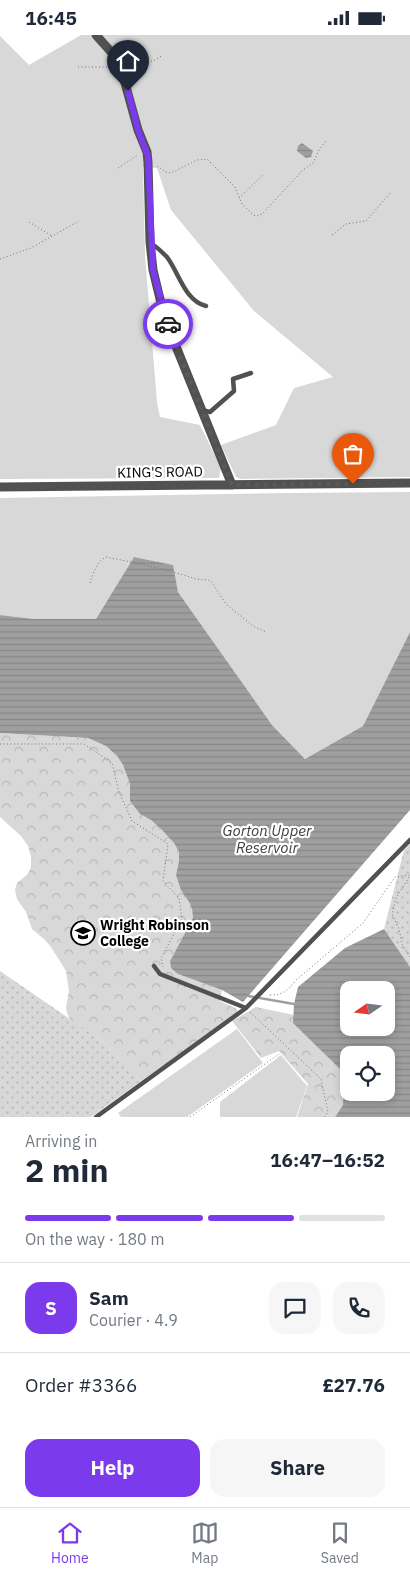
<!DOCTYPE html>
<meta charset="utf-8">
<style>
body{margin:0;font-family:"IBM Plex Sans",sans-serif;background:#f6f6f7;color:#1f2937;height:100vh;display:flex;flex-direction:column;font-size:19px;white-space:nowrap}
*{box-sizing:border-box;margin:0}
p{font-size:16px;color:#747a83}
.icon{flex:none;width:28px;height:28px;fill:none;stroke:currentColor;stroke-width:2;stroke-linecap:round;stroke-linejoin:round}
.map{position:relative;height:1082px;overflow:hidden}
.drawer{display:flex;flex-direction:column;background:#fff;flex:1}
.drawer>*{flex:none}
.needle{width:32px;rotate:256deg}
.controls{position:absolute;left:340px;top:946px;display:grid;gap:10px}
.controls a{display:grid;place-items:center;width:55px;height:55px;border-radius:10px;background:#fff;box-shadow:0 2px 8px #0003;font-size:25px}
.pin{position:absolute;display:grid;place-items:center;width:42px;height:42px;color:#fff;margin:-51px -21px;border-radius:50% 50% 50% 0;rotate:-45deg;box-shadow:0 0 5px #0007}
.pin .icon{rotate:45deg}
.courier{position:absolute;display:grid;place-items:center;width:50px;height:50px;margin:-25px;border:4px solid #7c3aed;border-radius:50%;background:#fff;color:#222;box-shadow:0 1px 6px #0007}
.overview em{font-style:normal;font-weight:700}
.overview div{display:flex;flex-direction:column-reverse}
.overview{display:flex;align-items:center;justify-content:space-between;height:85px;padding:0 25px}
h1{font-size:32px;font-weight:700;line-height:38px}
.bar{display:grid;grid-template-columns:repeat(4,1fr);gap:8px 5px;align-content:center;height:60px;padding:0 25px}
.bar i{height:6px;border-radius:4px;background:#e0e1e3}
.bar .active{background:#7c3aed}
.bar p{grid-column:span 4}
.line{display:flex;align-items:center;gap:12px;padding:0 25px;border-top:1px solid #e0e1e3}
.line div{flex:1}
.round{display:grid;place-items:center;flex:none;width:52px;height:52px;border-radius:15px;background:#f6f6f7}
.cta{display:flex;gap:10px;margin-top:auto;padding:10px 25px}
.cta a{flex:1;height:58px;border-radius:15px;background:#7c3aed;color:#fff;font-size:20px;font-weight:700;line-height:58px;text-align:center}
.cta a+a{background:#f6f6f7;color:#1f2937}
.status{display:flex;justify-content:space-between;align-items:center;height:35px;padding:0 25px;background:#fff;direction:ltr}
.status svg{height:14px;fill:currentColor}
.tab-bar{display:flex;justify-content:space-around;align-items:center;height:70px;border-top:1px solid #e0e1e3;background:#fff;font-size:14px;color:#747a83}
.tab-bar a{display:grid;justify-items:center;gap:2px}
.tab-bar .active{color:#7c3aed}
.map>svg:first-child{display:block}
</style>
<div class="status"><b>16:45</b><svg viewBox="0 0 49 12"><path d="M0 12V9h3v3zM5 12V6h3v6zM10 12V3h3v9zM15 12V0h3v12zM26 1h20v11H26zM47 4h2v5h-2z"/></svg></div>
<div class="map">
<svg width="410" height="1082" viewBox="0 0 410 1082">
<defs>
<pattern id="forest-crowns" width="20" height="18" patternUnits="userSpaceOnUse" patternTransform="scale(1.25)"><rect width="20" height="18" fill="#d8d8d8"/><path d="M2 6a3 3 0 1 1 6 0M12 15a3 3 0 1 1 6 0" fill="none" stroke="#b8b8b8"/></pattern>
<pattern id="park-dots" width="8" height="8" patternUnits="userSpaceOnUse" patternTransform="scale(1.25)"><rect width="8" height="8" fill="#d8d8d8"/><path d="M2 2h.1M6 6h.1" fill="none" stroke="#b8b8b8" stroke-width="1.8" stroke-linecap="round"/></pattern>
<pattern id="water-rules" width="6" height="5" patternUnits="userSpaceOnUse" patternTransform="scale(1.25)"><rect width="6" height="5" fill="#9f9f9f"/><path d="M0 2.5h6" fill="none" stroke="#878787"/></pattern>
</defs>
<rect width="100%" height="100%" fill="#fff"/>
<!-- green -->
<path fill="#d8d8d8" d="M 81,0 L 410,0 L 410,442 L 241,444 L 236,442 L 221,410 L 276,390 L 294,353 L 333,342 L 254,276 L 171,175 L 157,133 L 143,132 L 145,221 L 157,367 L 160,382 L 200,390 L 221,433 L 219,443 L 0,444 L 0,1 L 29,30 Z
M 410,457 L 410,597 L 363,691 L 305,724 L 272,690 L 178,557 L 172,530 L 134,522 L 96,584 L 34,584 L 0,580 L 0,463 L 290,458 Z
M 237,994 L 263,1028 L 187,1082 L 121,1082 L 118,1078 Z
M 281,1020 L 307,1051 L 296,1082 L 220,1082 L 220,1067 Z"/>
<!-- forest -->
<path fill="url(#forest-crowns)" d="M 0,698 L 88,703 L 106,711 L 117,721 L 123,730 L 130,749 L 130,766 L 140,779 L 151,785 L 162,795 L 174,808 L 179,817 L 179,826 L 176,840 L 192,874 L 193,883 L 170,926 L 178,939 L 222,955 L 220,966 L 237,974 L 238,978 L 141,1046 L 105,1008 L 71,986 L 67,978 L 66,972 L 69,956 L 66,936 L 51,912 L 44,904 L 32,894 L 26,877 L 17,864 L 15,855 L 17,848 L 28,839 L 31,832 L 31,822 L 28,811 L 21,801 L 0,782 Z
M 256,972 L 294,980 L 294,988 L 344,1038 L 343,1070 L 335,1082 L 297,1082 L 308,1049 L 279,1016 L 261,1023 L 232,986 Z"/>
<!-- park -->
<path fill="url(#park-dots)" d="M 410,809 L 410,932 L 384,894 L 404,815 Z
M 0,936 L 105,1008 L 141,1046 L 91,1082 L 0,1082 Z"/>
<!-- water -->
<path fill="url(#water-rules)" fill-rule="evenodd" d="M 302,108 L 313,116 L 311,122 L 306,123 L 297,116 L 298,111 Z
M 134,522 L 173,530 L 178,557 L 272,690 L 305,724 L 363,691 L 410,597 L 410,775 L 243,967 L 222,955 L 178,939 L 171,933 L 170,926 L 193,883 L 192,874 L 189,867 L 181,855 L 176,840 L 179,826 L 179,817 L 174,808 L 162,795 L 151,785 L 140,779 L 130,766 L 130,749 L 123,730 L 117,721 L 106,711 L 88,703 L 0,698 L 0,580 L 34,584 L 96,584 Z
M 384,894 L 410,932 L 410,1082 L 335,1082 L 343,1070 L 344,1038 L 293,988 L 294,969 L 298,952 L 345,913 ZM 349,955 L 386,955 L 386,992 L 349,992 ZM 349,1020 L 386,1020 L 386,1058 L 349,1058 Z"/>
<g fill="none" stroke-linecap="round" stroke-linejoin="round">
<!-- stream -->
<path stroke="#9f9f9f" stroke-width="2.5" d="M 248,961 L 294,969"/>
<!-- path -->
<path stroke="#737373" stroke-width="1" stroke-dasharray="1 2.5" stroke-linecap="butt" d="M 130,29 L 153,26 L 163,20
M 78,32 L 109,32
M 157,131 L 166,137 L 171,138 L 197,125 L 207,124 L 235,152 L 242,169 L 253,180 L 257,181 L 262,179 L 303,135 L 313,128 L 320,113 L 326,106
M 118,133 L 138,120
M 239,163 L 264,139
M 29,187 L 52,201
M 332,200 L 346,189 L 366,186 L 391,157
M 0,224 L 31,213 L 79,186
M 90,548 C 94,537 96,527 106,522 C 136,528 167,534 196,544 C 201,545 206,544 211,546 L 226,569 L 253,591 L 266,597
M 0,709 L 84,709 L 112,728 L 119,757 L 132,786 L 168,809 L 163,846 L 179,863 L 182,884 L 161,923 L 163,932
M 409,842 L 396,863 L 392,879 L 399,894 L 402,909 L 410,922
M 270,960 C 282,960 288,956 295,946 L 363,888 L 395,842 L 410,840
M 250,977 L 321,1044 L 328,1077 L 325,1082
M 190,1082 L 279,1019"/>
<!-- service -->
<path stroke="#515151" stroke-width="4.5" d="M 152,209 C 158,213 162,217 167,222 C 179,238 185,266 206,271
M 202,375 L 210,377 L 234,356 L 233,344 L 251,338
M 154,931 L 160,939 L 246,973
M 96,1082 L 246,973 L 410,805"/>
<!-- minor -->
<path stroke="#515151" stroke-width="9" d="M 96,0 L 112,18 L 120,30 L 138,95 L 147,117 L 148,127 L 150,207 L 153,235 L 160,264 L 173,304 L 232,450
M 0,452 L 410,448"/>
</g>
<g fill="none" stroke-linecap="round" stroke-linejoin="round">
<!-- done -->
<path stroke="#595959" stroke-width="5" stroke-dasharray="0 9" d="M 168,289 L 173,304 L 232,450 L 353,449"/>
<!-- route -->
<path stroke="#7c3aed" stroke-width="6" d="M 128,56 L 138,95 L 148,121 L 153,235 L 168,289"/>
</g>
<!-- icons -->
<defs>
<g id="school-ring" transform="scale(1.25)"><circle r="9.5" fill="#fff" stroke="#000" stroke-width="1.5"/><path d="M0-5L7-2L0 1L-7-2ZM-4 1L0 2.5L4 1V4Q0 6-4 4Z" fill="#000"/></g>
</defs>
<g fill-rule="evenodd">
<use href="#school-ring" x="83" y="898"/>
</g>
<g text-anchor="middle" stroke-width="4.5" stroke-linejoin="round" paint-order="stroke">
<!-- street labels -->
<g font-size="14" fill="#000" stroke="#fff">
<text transform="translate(160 437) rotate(-1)" y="5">KING'S ROAD</text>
</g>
<!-- poi labels -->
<g font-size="14" font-weight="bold" fill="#000" stroke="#fff" text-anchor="start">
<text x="100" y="895">Wright Robinson<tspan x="100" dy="16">College</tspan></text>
</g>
<!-- water labels -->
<g font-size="15" font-style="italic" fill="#404040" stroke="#fff">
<text x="267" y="801">Gorton Upper<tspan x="267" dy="17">Reservoir</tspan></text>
</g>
</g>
</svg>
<div class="controls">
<a><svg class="needle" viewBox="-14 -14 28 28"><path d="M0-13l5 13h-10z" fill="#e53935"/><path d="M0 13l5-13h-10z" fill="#747a83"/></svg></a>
<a><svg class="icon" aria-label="locate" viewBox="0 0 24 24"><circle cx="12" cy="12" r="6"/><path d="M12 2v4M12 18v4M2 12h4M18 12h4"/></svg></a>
</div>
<div class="pin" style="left:353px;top:449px;background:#ea580c"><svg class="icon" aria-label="bag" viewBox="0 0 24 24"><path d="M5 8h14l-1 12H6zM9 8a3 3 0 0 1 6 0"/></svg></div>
<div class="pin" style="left:128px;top:56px;background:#1f2937"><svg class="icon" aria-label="home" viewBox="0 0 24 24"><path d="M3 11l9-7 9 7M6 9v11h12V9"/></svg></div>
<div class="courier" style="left:168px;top:289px"><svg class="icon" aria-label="car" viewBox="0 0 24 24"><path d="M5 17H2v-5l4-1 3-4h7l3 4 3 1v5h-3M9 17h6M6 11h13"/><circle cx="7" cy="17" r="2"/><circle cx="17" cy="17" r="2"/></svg></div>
</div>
<section class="drawer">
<div class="overview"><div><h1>2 min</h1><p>Arriving in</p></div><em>16:47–16:52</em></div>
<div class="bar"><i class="active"></i><i class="active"></i><i class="active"></i><i></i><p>On the way · 180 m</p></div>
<div class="line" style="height:90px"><b class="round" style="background:#7c3aed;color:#fff">S</b><div><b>Sam</b><p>Courier · 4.9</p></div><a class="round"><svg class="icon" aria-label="chat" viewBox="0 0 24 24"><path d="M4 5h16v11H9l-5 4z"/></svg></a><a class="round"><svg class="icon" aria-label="phone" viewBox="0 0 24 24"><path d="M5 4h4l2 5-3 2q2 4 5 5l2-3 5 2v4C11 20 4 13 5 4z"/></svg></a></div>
<div class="line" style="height:65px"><div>Order #3366</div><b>£27.76</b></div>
<div class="cta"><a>Help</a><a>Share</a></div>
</section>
<nav class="tab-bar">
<a class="active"><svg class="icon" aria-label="home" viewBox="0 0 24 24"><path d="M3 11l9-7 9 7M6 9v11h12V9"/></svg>Home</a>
<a><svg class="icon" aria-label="map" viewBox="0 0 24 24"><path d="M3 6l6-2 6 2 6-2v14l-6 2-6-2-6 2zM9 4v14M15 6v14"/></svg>Map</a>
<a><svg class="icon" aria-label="saved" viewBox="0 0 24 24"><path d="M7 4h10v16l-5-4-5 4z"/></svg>Saved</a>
</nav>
